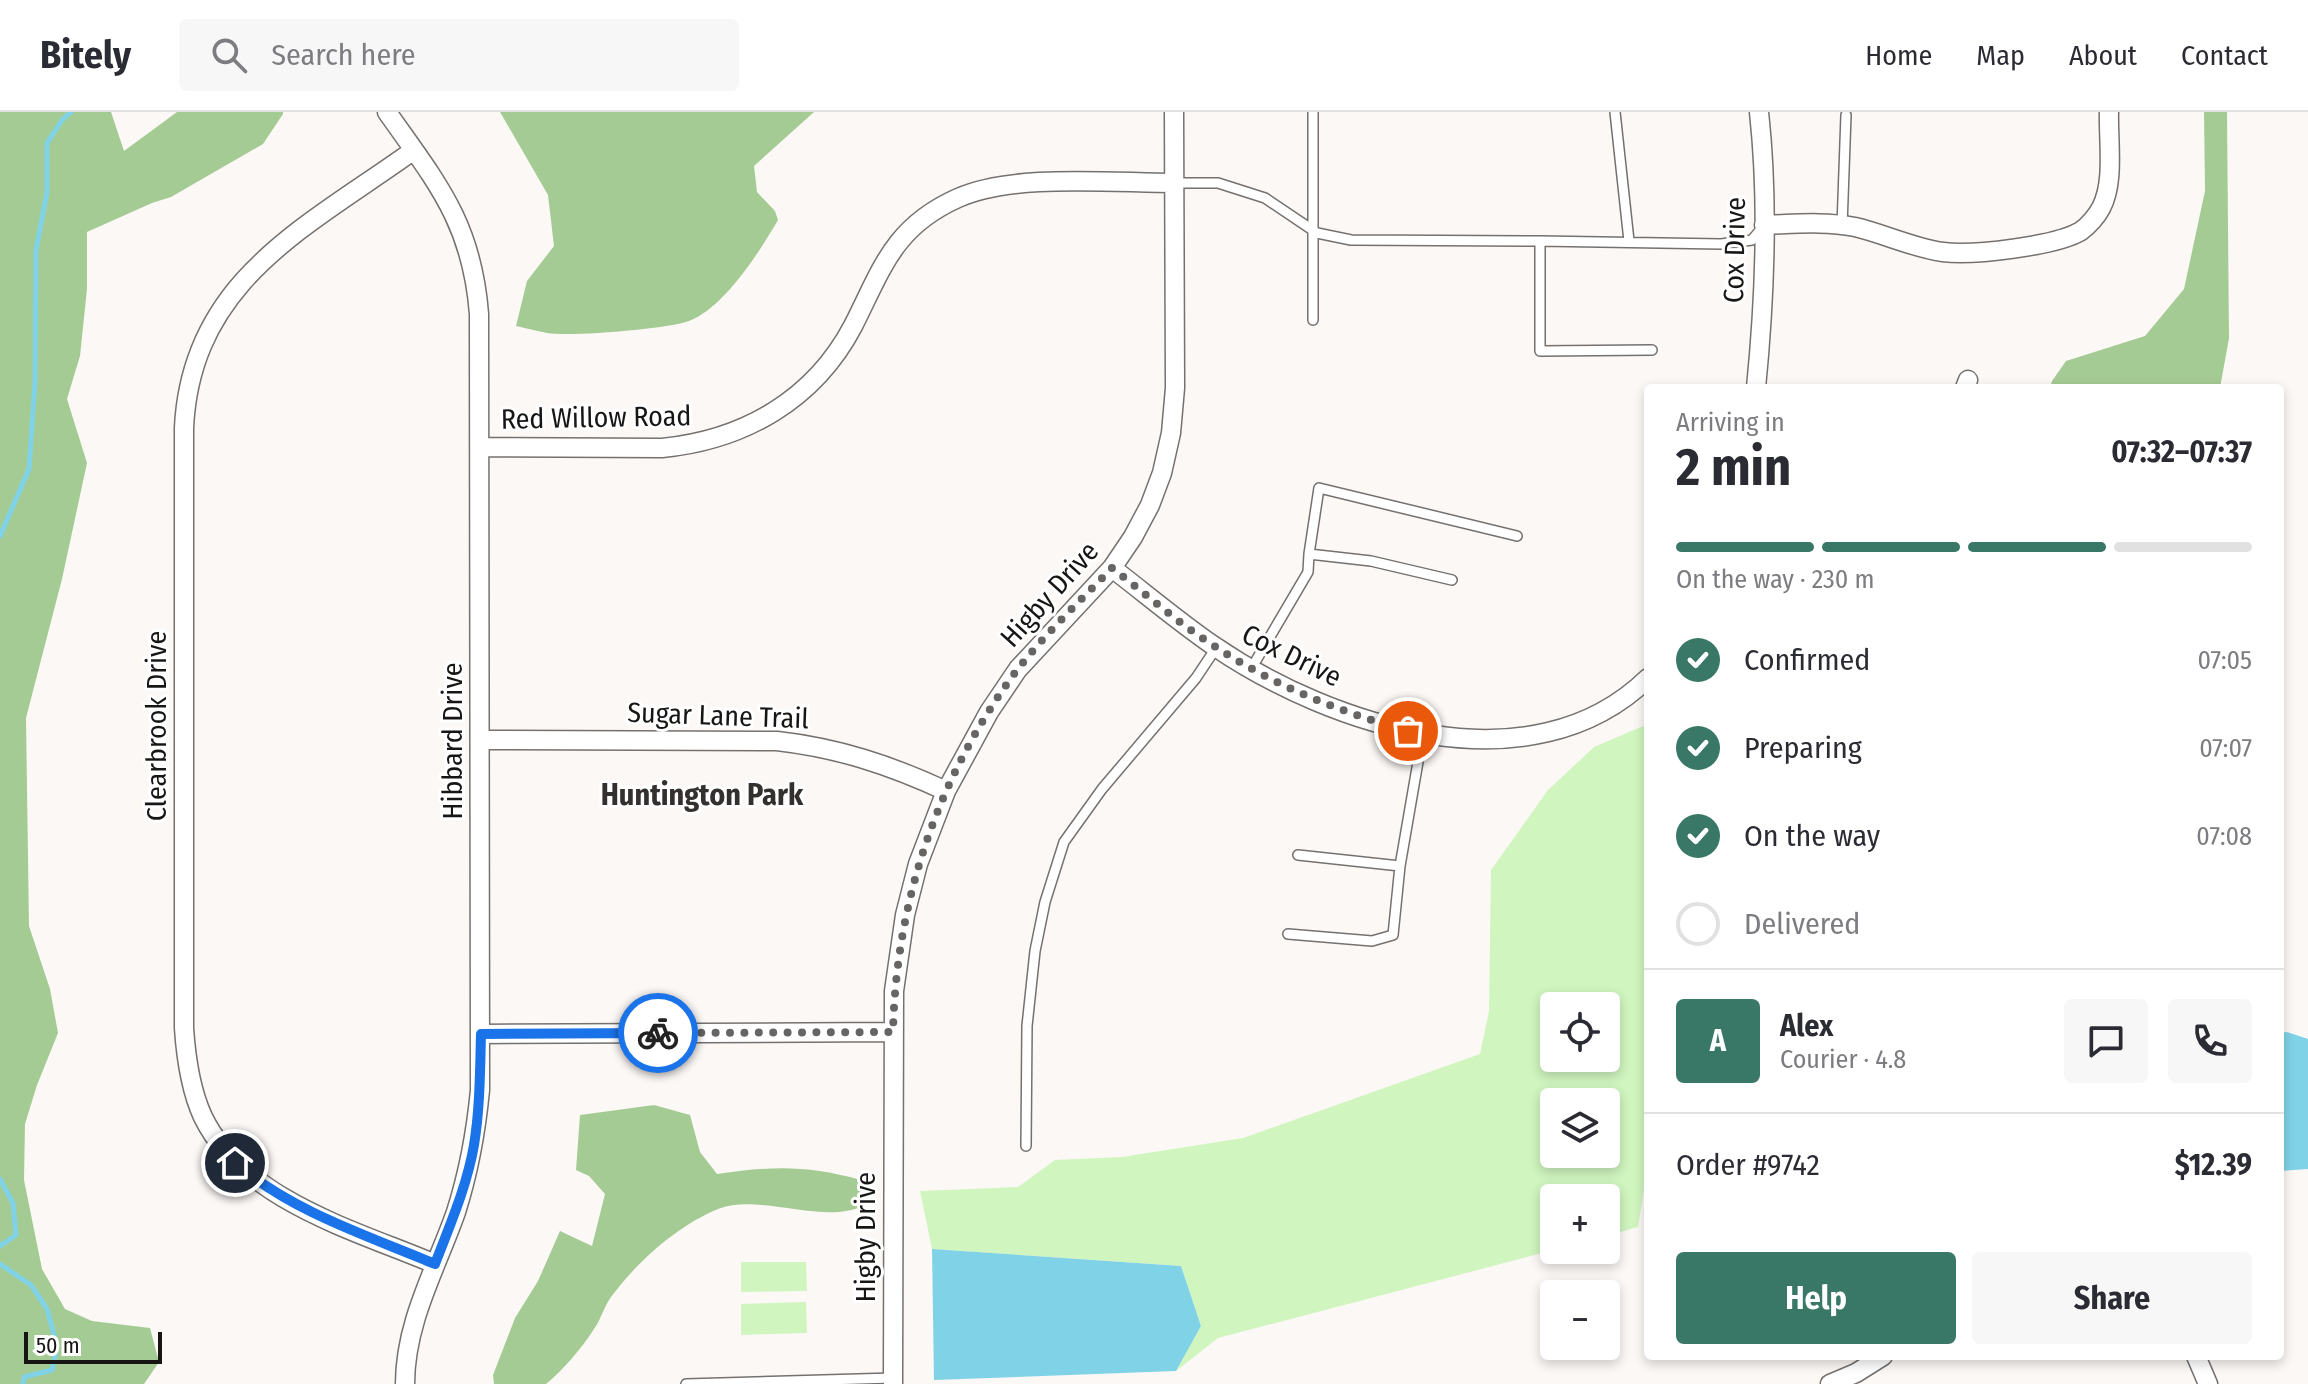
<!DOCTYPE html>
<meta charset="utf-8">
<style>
body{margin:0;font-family:"Fira Sans Condensed",sans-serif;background:#f7f7f7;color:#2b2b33;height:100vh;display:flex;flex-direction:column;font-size:30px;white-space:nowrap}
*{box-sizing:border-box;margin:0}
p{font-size:26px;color:#7c7c81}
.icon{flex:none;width:44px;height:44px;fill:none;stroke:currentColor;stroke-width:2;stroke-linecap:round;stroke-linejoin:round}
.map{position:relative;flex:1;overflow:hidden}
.drawer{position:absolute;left:1644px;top:272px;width:640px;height:976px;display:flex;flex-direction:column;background:#fff;border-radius:8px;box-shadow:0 4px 12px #0003}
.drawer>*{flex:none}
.tools{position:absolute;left:1540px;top:880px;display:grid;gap:16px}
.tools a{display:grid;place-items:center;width:80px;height:80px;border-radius:8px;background:#fff;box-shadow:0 4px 12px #0003;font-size:40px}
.scale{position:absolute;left:24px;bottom:20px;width:138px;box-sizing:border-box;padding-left:8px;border:4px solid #171615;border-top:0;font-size:22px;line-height:28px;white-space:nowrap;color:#171615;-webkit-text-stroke:6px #fff;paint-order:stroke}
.pin{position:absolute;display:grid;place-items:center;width:68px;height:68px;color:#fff;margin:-34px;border:4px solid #fff;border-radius:50%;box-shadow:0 2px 8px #0007}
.courier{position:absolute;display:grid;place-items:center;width:80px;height:80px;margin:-40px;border:6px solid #1a73e8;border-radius:50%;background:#fff;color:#222;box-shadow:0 2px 10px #0007}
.summary em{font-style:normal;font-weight:700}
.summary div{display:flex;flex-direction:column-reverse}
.summary{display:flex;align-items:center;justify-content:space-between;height:136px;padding:0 32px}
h1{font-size:52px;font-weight:700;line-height:60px}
.bar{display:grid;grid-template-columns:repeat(4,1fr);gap:12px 8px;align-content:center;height:96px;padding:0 32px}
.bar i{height:10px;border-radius:6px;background:#e1e1e2}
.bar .on{background:#397866}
.bar p{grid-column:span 4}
.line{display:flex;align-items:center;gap:20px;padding:0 32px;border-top:2px solid #e1e1e2}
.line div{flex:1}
.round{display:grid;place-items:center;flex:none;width:84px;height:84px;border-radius:8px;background:#f7f7f7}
ol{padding:0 32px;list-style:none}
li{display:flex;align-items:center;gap:24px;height:88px}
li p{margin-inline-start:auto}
li .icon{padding:8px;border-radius:50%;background:#397866;color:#fff;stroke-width:4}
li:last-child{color:#7c7c81}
li i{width:44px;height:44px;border:4px solid #e1e1e2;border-radius:50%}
.button{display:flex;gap:16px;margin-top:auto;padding:16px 32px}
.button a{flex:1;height:92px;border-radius:8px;background:#397866;color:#fff;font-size:32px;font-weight:700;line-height:92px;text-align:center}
.button a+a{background:#f7f7f7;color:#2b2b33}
header{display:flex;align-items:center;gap:48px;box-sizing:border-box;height:112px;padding:0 40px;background:#fff;border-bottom:2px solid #e1e1e2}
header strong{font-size:38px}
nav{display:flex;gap:44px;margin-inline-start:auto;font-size:28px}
.search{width:560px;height:72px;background:#f7f7f7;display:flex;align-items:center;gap:20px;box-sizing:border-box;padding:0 28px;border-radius:8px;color:#7c7c81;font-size:30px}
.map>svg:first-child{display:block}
</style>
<header>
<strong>Bitely</strong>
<div class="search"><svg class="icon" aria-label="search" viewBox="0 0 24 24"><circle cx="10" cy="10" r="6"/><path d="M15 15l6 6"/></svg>Search here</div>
<nav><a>Home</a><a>Map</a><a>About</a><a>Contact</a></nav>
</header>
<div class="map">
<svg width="2308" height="1272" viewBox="0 0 2308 1272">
<rect width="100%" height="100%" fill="#fcf8f6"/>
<!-- green -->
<path fill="#d0f5bf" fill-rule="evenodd" d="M 1648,612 L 1648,1052 L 1638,1115 L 1606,1124 L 1606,1086 L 1554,1086 L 1554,1138 L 1218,1226 L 1176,1259 L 1201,1214 L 1181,1154 L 932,1137 L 920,1079 L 1018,1075 L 1055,1048 L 1122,1045 L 1243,1026 L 1480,942 L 1489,899 L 1491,758 L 1548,678 L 1594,635 ZM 1554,894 L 1606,894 L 1606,946 L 1554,946 ZM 1554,990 L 1606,990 L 1606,1042 L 1554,1042 Z
M 741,1150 L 806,1150 L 807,1179 L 741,1180 Z
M 806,1190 L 807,1221 L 741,1223 L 741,1192 Z"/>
<!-- forest -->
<path fill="#a5cb94" d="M 0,0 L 111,0 L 124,39 L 177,0 L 283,0 L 283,2 L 263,32 L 171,85 L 152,91 L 87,120 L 87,177 L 80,244 L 67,287 L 87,351 L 62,467 L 26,606 L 29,814 L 50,877 L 58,921 L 37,973 L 25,1012 L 24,1068 L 42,1157 L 65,1197 L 92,1209 L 150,1216 L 159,1250 L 144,1272 L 0,1272 Z
M 500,0 L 814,0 L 754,54 L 757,80 L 775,99 L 778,108 C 760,139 724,196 689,209 C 667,217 570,225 547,221 C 536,219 526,216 516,214 L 527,169 L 554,134 L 548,83 Z
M 2204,0 L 2227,0 L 2229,226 L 2220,276 L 2050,276 L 2052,269 L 2066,249 L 2145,224 L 2184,177 L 2205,79 Z
M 654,993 L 690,1003 L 700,1040 L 717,1062 C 772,1054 807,1053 861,1068 L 863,1094 C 822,1113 760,1081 718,1097 C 677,1114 638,1149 611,1185 C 604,1195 601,1207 594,1217 C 582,1236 563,1258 546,1272 L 494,1272 L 493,1263 L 515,1206 L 538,1169 L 560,1119 L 592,1134 L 605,1082 L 589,1064 L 576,1058 L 580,1003 Z"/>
<!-- water -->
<path fill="#80d2e7" d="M 2287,920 L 2308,927 L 2308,1057 L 2280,1059 L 2280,921 Z
M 932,1137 L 1181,1154 L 1201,1214 L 1176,1259 L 934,1268 Z"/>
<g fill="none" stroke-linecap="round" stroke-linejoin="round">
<!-- stream -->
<path stroke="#80d2e7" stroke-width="5" d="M 0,424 L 29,357 L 35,269 L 36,138 L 47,80 L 47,31 L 62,8 L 71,0
M 0,1067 L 13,1091 L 16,1123 L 0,1134
M 0,1152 L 31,1173 L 47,1197 L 57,1234 L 52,1258 L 24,1265 L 23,1272"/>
<!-- service casing -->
<g stroke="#74716f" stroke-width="12">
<path id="service" d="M 1313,0 L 1313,208
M 1615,0 L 1629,129
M 1175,71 L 1218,71 L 1265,86 L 1317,121 L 1351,128 L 1540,129
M 1842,114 L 1846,3
M 1652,238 L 1540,239 L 1540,129 L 1721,132 L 1752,128 L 1762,116
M 1309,442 L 1319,376 L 1517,424
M 1251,557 L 1308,460 L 1309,442 L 1371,449 L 1452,468
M 1298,743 L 1400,754
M 1288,822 L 1372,829 L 1393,823 L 1400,754 L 1423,621
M 1026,1034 L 1027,914 L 1035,839 L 1045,790 L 1064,730 L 1102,677 L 1196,566 L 1216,536
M 686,1272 L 893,1266"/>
</g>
<!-- minor casing -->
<g stroke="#74716f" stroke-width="21">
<path id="minor" d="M 387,0 C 437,71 472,111 479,202 L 480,978 C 476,1020 469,1059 456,1100 C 436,1157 405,1210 405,1272
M 414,38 C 307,115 191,168 184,316 L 184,916 C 186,946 190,977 203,1005 C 244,1089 355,1118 435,1152
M 1764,113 C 1795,112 1825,109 1855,115 C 1885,122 1913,136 1943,140 C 1972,144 2056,134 2081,119 C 2088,114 2097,104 2101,96 C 2115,70 2108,29 2109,0
M 1756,276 C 1765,185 1769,91 1759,0
M 1965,276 L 1968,268
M 480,335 L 662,336 C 744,328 814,288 853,214 C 882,157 893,115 958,86 C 1014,61 1112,71 1175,71
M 1112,456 C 1146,482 1179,510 1214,534 C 1331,614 1531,680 1648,566
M 480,628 L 777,629 C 838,636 890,653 946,679
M 481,922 L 893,920
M 2196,1244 L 2208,1272
M 893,1272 L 894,879 L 905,803 L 918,752 L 946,679 L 989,600 L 1018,557 L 1112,456 L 1133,425 L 1150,393 L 1162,361 L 1171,321 L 1175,276 L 1174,0
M 1830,1272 L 1856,1261 L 1883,1244"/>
</g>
<!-- service -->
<use href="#service" stroke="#fff" stroke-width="9"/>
<!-- minor -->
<use href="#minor" stroke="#fff" stroke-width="18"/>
</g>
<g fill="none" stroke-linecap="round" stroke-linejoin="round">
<!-- done -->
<path stroke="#676564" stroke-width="8" stroke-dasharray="0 14.4" d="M 658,921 L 893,920 C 896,789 938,664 1017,558 C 1045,522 1080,489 1112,456 C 1146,482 1179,512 1216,535 C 1275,574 1340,600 1408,619"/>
<!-- route -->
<path stroke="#1a73e8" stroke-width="10" d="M 235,1051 C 293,1100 366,1123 435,1152 C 450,1113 467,1074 474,1033 C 480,996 480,959 481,922 L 658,921"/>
</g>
<g text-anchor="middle" stroke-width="6" stroke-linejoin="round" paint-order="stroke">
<!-- street labels -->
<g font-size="28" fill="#171615" stroke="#fff">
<text transform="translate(1734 138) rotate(-89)" y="10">Cox Drive</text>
<text transform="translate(596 305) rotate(-1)" y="10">Red Willow Road</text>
<text transform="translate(1049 482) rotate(-48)" y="10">Higby Drive</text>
<text transform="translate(1292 543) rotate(26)" y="10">Cox Drive</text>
<text transform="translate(718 603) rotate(2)" y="10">Sugar Lane Trail</text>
<text transform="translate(156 614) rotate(-90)" y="10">Clearbrook Drive</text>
<text transform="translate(452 629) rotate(-90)" y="10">Hibbard Drive</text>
<text transform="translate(865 1125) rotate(-90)" y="10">Higby Drive</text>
</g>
<!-- neighbourhood labels -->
<g font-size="30" font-weight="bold" fill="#33302f" stroke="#fff">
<text x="702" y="693">Huntington Park</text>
</g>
</g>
</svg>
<div class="tools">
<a><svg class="icon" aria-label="locate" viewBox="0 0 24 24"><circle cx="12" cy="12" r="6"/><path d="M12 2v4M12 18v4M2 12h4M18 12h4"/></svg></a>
<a><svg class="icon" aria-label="layers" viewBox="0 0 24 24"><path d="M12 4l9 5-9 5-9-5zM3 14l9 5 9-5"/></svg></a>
<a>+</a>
<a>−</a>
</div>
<div class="scale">50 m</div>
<div class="pin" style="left:1408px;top:619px;background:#ea580c"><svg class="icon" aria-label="bag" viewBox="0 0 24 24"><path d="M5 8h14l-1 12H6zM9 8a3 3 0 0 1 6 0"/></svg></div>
<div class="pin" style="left:235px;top:1051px;background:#1f2937"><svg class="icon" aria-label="home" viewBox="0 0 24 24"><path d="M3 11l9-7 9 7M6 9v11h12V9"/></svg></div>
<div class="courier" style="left:658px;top:921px"><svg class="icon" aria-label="bike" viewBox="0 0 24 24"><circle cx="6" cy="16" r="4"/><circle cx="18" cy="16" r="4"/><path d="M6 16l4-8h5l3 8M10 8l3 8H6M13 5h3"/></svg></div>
<section class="drawer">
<div class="summary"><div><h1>2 min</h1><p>Arriving in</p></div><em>07:32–07:37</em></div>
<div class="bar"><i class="on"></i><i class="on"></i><i class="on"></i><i></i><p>On the way · 230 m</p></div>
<ol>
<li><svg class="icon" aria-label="check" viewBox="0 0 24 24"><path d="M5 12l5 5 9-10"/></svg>Confirmed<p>07:05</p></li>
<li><svg class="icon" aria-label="check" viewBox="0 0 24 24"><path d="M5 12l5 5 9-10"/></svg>Preparing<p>07:07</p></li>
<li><svg class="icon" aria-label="check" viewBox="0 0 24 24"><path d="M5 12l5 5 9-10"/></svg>On the way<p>07:08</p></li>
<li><i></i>Delivered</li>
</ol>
<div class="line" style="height:144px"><b class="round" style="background:#397866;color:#fff">A</b><div><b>Alex</b><p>Courier · 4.8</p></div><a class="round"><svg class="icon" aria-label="chat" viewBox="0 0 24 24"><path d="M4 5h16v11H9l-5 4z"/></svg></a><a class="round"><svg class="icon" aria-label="phone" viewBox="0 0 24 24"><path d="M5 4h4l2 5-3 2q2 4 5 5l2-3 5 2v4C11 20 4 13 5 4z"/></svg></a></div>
<div class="line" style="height:104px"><div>Order #9742</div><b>$12.39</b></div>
<div class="button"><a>Help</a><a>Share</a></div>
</section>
</div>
